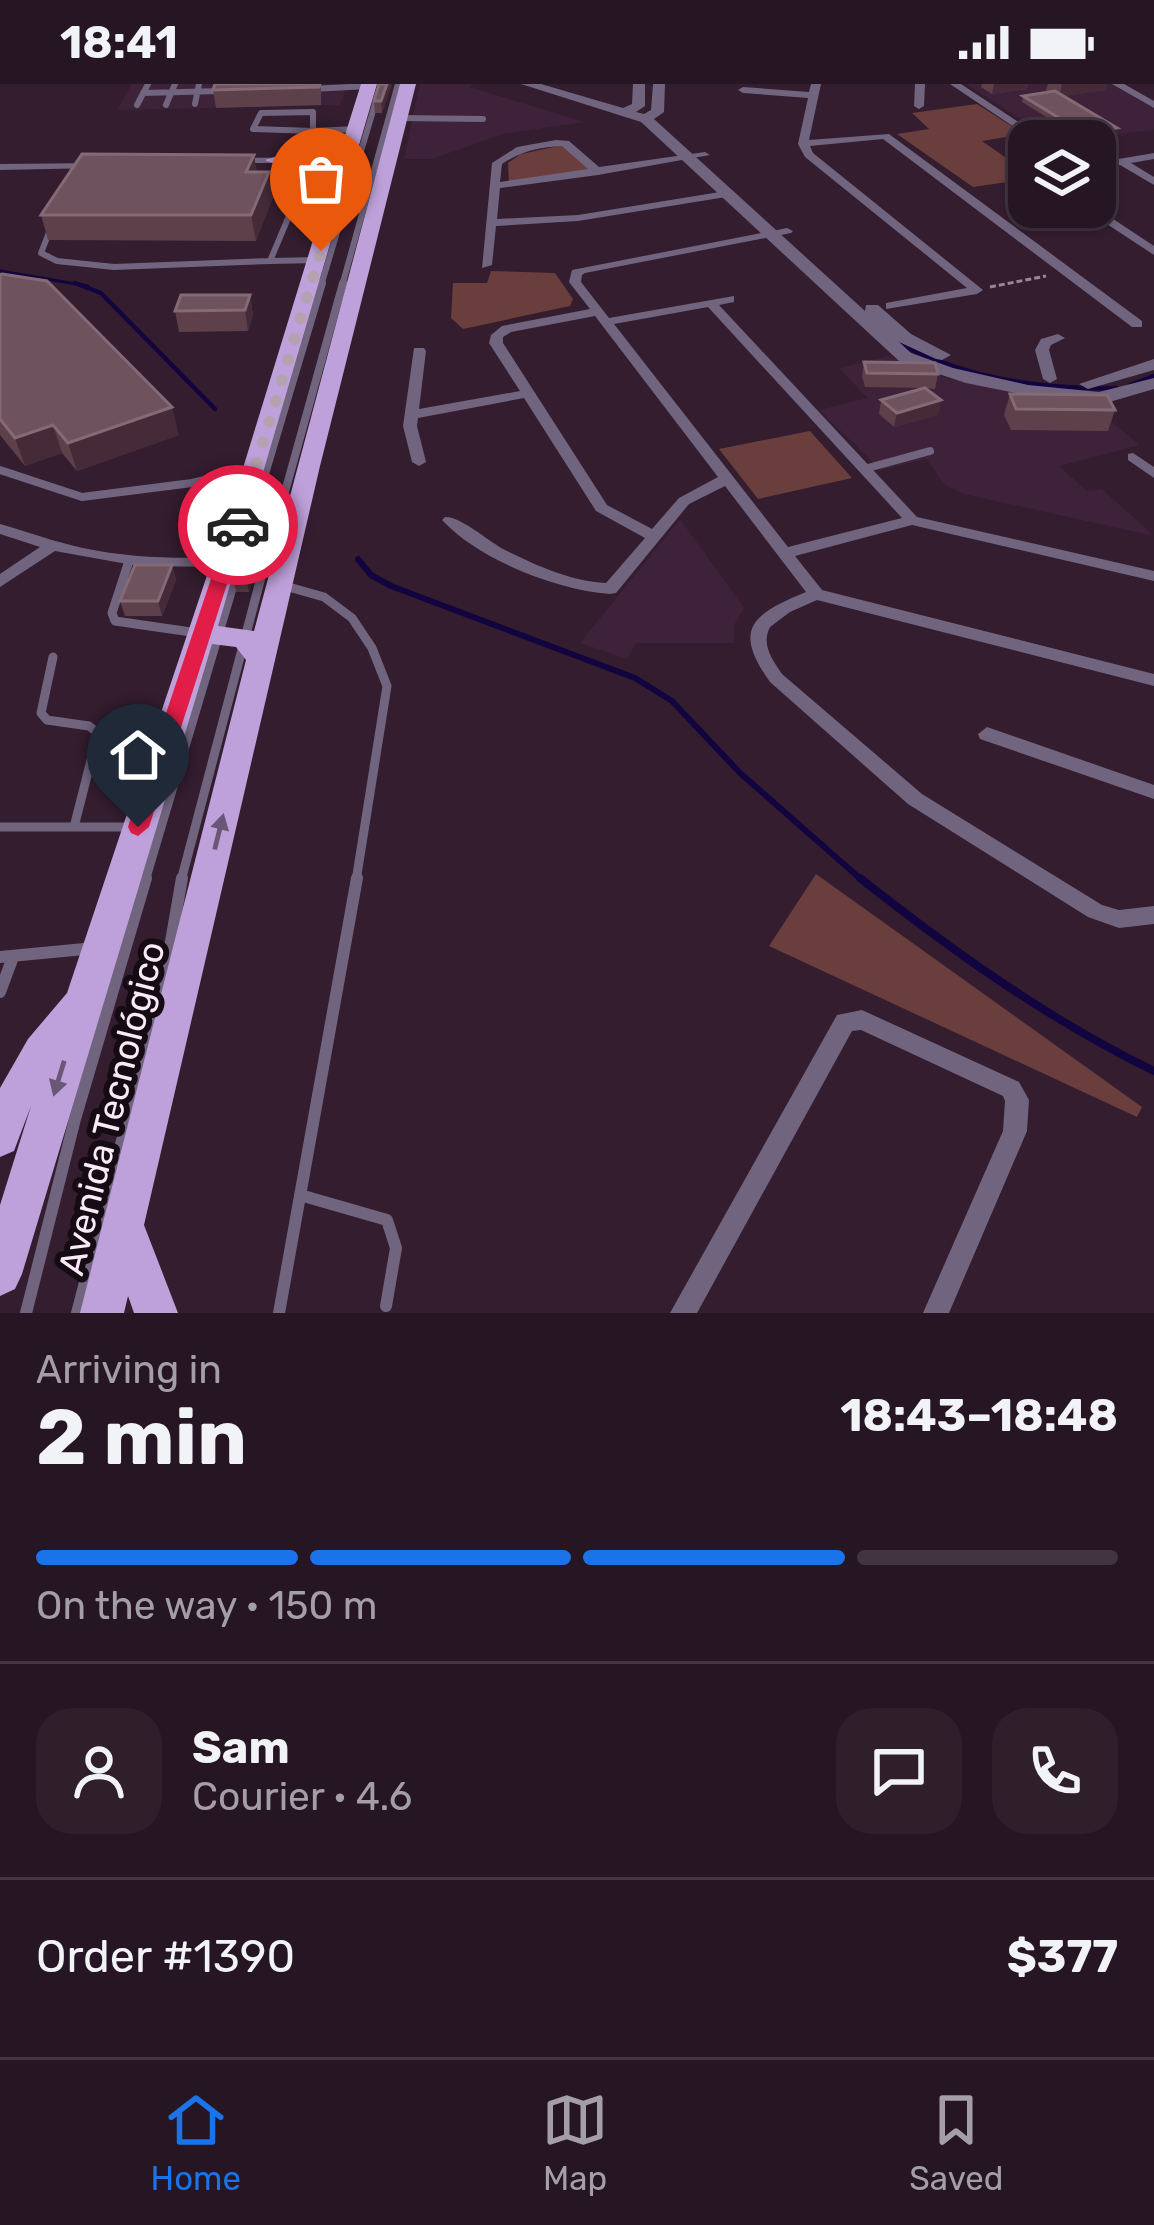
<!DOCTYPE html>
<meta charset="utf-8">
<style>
body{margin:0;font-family:Rubik,sans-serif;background:#2e1f2b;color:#f1f3f6;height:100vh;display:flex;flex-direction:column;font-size:45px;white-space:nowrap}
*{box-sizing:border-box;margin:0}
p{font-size:39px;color:#a49fa6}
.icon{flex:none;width:66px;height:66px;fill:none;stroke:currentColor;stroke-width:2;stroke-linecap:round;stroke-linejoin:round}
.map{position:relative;height:1229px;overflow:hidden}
.drawer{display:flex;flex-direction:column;background:#261623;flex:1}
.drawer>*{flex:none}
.controls{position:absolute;left:1008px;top:36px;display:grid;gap:24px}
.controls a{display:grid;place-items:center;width:108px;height:108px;border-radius:24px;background:#261623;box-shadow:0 3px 9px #0004,0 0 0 3px #423541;font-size:60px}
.pin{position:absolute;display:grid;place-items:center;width:102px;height:102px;color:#fff;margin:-123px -51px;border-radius:50% 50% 50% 0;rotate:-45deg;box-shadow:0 0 12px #0007}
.pin .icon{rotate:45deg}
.courier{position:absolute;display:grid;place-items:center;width:120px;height:120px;margin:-60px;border:9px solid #e11d48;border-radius:50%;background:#fff;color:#222;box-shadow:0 3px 15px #0007}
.summary em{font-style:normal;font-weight:700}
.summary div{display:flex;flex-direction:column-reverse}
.summary{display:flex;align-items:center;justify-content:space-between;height:204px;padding:0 36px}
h1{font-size:78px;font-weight:700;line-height:90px}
.bar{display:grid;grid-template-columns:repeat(4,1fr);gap:18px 12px;align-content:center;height:144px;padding:0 36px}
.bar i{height:15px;border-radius:9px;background:#423541}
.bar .current{background:#1a73e8}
.bar p{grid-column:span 4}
.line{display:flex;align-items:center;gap:30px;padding:0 36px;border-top:3px solid #423541}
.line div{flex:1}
.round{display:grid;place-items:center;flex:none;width:126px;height:126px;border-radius:36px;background:#2e1f2b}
.status{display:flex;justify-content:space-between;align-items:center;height:84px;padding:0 60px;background:#261623;direction:ltr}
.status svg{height:33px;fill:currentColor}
.tab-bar{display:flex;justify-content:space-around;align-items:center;height:168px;border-top:3px solid #423541;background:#261623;font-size:33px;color:#a49fa6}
.tab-bar a{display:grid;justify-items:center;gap:6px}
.tab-bar .current{color:#1a73e8}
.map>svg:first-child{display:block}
</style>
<div class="status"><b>18:41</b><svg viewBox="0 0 49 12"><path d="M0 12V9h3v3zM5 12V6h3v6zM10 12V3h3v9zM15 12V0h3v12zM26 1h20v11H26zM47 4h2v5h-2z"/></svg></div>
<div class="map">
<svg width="1154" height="1229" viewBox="0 0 1154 1229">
<rect width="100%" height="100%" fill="#331d2f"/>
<!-- built -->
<path fill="#3e223a" d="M 132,0 L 347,0 L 340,21 L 117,26 Z
M 420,0 L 474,0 L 469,3 L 585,38 L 503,50 L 432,75 L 404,75 Z
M 966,0 L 1111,0 L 1154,24 L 1154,46 L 1055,57 Z
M 888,272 L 946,294 L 1089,320 L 1140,361 L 1059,382 L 1087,407 L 1102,405 L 1154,452 L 964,410 L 945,401 L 926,375 L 881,386 L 819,326 L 867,314 L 839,284 Z
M 680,435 L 744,524 L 734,541 L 734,559 L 636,559 L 627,575 L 580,559 Z"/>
<!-- green -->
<path fill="#693e3c" d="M 977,20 L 1024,50 L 982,57 L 1029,90 L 1029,95 L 973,103 L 897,50 L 929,45 L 912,29 Z
M 563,61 L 594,85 L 509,98 L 508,79 L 521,70 Z
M 491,187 L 555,189 L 573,215 L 570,222 L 463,245 L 451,234 L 453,199 L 487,199 Z
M 810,347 L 852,394 L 758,415 L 719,365 Z
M 816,790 L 1142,1023 L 1137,1033 L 769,862 Z"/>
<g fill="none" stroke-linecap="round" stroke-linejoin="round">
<!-- stream-far3 -->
<path stroke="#12053f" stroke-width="3" d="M 0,187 L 88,202"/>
<!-- stream-far2 -->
<path stroke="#12053f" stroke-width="4.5" d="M 75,199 L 101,209 L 215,325
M 898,259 C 965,294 1042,306 1117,304
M 1130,301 L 1154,292"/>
<!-- stream-far1 -->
<path stroke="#12053f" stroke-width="6" d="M 358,475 L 371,491 L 391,502 L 635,594 L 672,617 L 740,689 L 863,797"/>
<!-- stream -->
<path stroke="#12053f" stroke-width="8" d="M 860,794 C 951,866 1049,936 1154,987"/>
<!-- path -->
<path stroke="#9a8796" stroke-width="3" stroke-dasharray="6 3" stroke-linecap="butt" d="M 990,203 L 1046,192"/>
<!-- service-far3 -->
<path stroke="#71647f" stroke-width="6" d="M 311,5 L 369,2
M 143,9 L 222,7
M 195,20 L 199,0
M 137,21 L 148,0
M 166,21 L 175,0
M 313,28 L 313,47 L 253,45 L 261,29 Z
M 399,34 L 483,35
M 310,63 L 313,47 L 356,45
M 297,113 L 270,177 L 318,176
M 50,146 L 41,169 L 57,177 L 114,183 L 270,177
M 321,202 L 381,0
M 342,202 L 398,0"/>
<!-- service-far2 -->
<path stroke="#71647f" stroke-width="8" d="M 864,385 L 930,367
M 0,386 L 82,413 L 192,399 L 252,385
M 256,420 L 322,199
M 270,462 L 343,199"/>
<!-- service-far1 -->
<path stroke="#71647f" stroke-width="9" d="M 128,480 L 112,529 L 115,537 L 198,549
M 285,502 L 324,513 L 352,534 L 372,564 L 387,602 L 356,797
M 53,573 L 41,629 L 47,636 L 89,642 L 98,649 L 74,743
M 0,743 L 133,743
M 145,797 L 237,488
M 181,797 L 270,459"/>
<!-- service -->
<path stroke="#71647f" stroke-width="12" d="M 0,873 L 95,864
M 0,908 L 13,873
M 300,1111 L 387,1136 L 396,1164 L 386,1222
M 26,1229 L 75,1035 L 146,794
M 77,1229 L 165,892 L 182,794
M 279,1229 L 357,794"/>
<!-- minor -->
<path fill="#71647f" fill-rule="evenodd" d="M 811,0 L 821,0 L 809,56 L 889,50 L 1142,237 L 1142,243 L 1132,243 L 883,55 L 810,62 L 813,69 L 983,206 L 977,210 L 886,225 L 886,219 L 967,204 L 805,73 L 798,60 L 808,14 L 743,9 L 738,6 L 743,3 L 809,8 Z
M 915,0 L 925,0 L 924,22 L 919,25 L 914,22 Z
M 950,0 L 961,0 L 1023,41 L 1014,43 Z
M 1112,0 L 1124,0 L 1154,17 L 1154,24 Z
M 1038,50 L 1048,57 L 1037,57 L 1033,53 Z
M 556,56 L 569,57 L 599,83 L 705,68 L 710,71 L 598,91 L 500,104 L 497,135 L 578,131 L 726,107 L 732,110 L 726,113 L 578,137 L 496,142 L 492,181 L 482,184 L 492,79 L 517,63 ZM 562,62 L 588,85 L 500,98 L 502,80 C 521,67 540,63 562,62 Z
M 1154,69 L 1154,75 L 1131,79 L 1154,93 L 1154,101 L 1120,81 L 1095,85 L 1095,79 Z
M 233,74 L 348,73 L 353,76 L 348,79 L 229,79 L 228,77 Z
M 101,79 L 101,83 L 97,84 L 0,86 L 0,80 Z
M 1081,123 L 1095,123 L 1154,162 L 1154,171 Z
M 787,144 L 793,147 L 791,149 L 585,189 L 582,191 L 581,198 L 609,234 L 734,212 L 734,218 L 719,221 L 917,433 L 1154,487 L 1154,497 L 912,441 L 795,472 L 822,506 L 1154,590 L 1154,602 L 817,516 L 790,528 L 770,543 C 761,561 772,575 782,590 L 922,710 L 1102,821 L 1119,826 L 1154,822 L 1154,840 L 1119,844 L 1088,833 L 908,720 L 770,598 C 732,545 752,530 806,508 L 725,402 L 689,420 L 616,509 L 610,510 C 557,506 479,476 442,436 L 445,433 C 460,432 487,456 503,465 C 535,481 570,497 606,499 L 645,454 L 596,427 L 524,314 L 418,334 L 417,342 L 426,378 L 419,382 L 412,378 L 403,342 L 414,264 L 424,264 L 426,267 L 419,325 L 520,307 L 489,259 L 491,251 L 502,242 L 590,225 L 569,198 L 572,186 ZM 708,223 L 902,434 L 788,463 L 614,240 ZM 595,232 L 718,393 L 679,414 L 652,445 L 607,421 L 503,259 L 503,253 L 511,248 Z
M 1058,250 L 1065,254 L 1051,261 L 1049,266 L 1057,295 L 1050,299 L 1043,295 L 1035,266 L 1041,255 Z
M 1133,369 L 1154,383 L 1154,394 L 1128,376 L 1128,370 Z
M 0,440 C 28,448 55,458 83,464 C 130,474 178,475 226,473 L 234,478 L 226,483 L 138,482 L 55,467 L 0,503 L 0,490 L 40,463 L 0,450 Z
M 987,643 L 1154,701 L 1154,715 L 980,655 L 978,650 Z
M 862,926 L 1019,998 L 1029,1016 L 1027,1047 L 949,1229 L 923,1229 L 1003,1047 L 1005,1017 L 1003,1012 L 861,946 L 852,947 L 697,1229 L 670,1229 L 837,931 Z"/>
<!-- tertiary -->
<path fill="#71647f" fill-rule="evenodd" d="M 521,0 L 541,0 L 623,24 L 632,20 L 633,0 L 645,0 L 645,22 L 636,28 L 644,30 L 651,26 L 653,0 L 665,0 L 664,28 L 654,35 L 865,227 L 866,221 L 878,221 L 911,250 L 951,271 L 942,276 L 936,275 L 899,258 L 886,246 L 911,269 L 953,284 L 1028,301 L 1099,308 L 1154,294 L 1154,305 L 1106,319 L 1055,317 L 966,299 L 899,277 L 641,38 Z
M 1154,275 L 1154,286 L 1088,305 L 1079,300 Z"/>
<!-- primary -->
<path fill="#bea1da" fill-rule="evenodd" d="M 361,0 L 377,0 L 218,542 L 254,547 L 400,0 L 416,0 L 320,382 L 144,1141 L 178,1229 L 134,1229 L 128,1212 L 124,1229 L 80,1229 L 246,576 L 236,563 L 212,560 L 22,1190 L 15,1205 L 0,1212 L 0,1121 L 31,1022 L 14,1067 L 0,1073 L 0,1004 L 28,955 L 67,909 L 243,384 L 341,65 C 319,74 286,88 265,76 L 345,51 Z"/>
</g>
<!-- wall -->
<path fill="#5d404a" d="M 321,0 L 321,21 L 216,24 L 213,6 Z
M 392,0 L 382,29 L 375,29 L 374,17 Z
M 982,0 L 1028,0 L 1027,5 L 992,10 L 981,3 Z
M 1048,0 L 1106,0 L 1105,6 L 1064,12 L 1115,50 L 1082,55 L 1022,18 L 1023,12 L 1050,8 L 1046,6 Z
M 254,71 L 256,88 L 273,113 L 256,157 L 48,156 L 41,131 Z
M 0,191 L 179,351 L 77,387 L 62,369 L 25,382 L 0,351 Z
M 250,211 L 253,231 L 248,247 L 179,248 L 175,227 Z
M 864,278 L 938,290 L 935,305 L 926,304 L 941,316 L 938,331 L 894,343 L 879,330 L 881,316 L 923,304 L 865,303 L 862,292 Z
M 1010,310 L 1115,326 L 1108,347 L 1011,346 L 1004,331 Z
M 273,426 L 249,508 L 236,508 L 233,493 Z
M 172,481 L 176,496 L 162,532 L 125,532 L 120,517 Z"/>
<!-- shaded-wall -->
<path fill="#452a37" d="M 387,0 L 392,0 L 382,29 L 381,17 Z
M 994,0 L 1028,0 L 1027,5 L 992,10 Z
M 1062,0 L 1106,0 L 1105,6 L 1059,13 Z
M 1117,44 L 1115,50 L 1082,55 L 1084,49 Z
M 254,71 L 258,95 L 246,88 Z
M 269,88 L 273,113 L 256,157 L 251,131 Z
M 250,211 L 253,231 L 248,247 L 245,226 Z
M 941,316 L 938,331 L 894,343 L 897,329 Z
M 172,323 L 179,351 L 77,387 L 68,359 Z
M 53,341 L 62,369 L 25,382 L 15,354 Z
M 270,411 L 273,426 L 249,508 L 246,493 Z
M 172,481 L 176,496 L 162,532 L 158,517 Z"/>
<!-- building -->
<path fill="#6e525d" stroke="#846a75" stroke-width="3" d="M 215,0 L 320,0 L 319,3 L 213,6 Z
M 379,0 L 387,0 L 381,17 L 374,17 Z
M 1055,7 L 1117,44 L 1084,49 L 1023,12 Z
M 82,70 L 254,71 L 246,88 L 269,88 L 251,131 L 41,131 Z
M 2,190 L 47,197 L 172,323 L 68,359 L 53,341 L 15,354 L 0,335 L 0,191 Z
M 181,211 L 250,211 L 245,226 L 175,227 Z
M 864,278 L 935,279 L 938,290 L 867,289 Z
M 925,304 L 941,316 L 897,329 L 881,316 Z
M 1010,310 L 1107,311 L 1115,326 L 1016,325 Z
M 258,411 L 270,411 L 246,493 L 233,493 Z
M 135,481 L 172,481 L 158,517 L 120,517 Z"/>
<!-- one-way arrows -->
<defs><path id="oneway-solid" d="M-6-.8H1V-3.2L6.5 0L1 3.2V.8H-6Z" transform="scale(3)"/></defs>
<g fill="#6a5676">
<use href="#oneway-solid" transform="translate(219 748) rotate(-76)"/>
<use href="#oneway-solid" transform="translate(59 994) rotate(107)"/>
</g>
<!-- route -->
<path fill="#e11d48" d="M 238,436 L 246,441 L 149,743 L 138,752 L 131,749 L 128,743 L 229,441 Z"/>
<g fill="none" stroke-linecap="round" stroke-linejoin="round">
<!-- done -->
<path stroke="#b4a2b1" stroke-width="12" stroke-dasharray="0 21.6" d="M 238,441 L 321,167"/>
</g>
<g text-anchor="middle" stroke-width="12" stroke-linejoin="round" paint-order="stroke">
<!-- street labels -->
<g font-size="36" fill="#faeaf7" stroke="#150b13">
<text transform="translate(111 1024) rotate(-76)" y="13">Avenida Tecnológico</text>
</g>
</g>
</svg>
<div class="controls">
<a><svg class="icon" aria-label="layers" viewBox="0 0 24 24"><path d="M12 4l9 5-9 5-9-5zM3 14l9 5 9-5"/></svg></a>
</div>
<div class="pin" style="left:321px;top:167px;background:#ea580c"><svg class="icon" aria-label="bag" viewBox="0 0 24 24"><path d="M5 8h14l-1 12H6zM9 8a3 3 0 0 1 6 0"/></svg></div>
<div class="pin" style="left:138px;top:743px;background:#1f2937"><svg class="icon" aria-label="home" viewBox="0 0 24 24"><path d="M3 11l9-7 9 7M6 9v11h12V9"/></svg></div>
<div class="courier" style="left:238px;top:441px"><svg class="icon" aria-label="car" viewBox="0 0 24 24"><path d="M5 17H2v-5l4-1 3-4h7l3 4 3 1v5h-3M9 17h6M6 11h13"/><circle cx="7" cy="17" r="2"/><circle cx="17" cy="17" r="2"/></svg></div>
</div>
<section class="drawer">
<div class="summary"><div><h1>2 min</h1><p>Arriving in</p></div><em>18:43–18:48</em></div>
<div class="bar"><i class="current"></i><i class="current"></i><i class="current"></i><i></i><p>On the way · 150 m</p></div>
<div class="line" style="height:216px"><a class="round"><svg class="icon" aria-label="person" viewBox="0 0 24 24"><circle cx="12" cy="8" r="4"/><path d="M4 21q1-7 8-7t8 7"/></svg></a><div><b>Sam</b><p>Courier · 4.6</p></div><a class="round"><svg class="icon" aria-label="chat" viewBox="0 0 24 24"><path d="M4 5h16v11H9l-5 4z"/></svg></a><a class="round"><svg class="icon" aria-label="phone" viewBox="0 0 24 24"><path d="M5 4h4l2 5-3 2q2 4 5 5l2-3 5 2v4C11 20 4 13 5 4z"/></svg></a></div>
<div class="line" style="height:156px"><div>Order #1390</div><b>$377</b></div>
</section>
<nav class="tab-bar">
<a class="current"><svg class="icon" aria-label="home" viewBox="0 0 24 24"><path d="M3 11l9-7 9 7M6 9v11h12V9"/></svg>Home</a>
<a><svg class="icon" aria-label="map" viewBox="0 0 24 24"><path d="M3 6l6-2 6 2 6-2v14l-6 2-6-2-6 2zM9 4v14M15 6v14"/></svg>Map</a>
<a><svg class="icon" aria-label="saved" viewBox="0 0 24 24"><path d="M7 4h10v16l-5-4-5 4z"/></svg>Saved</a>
</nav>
